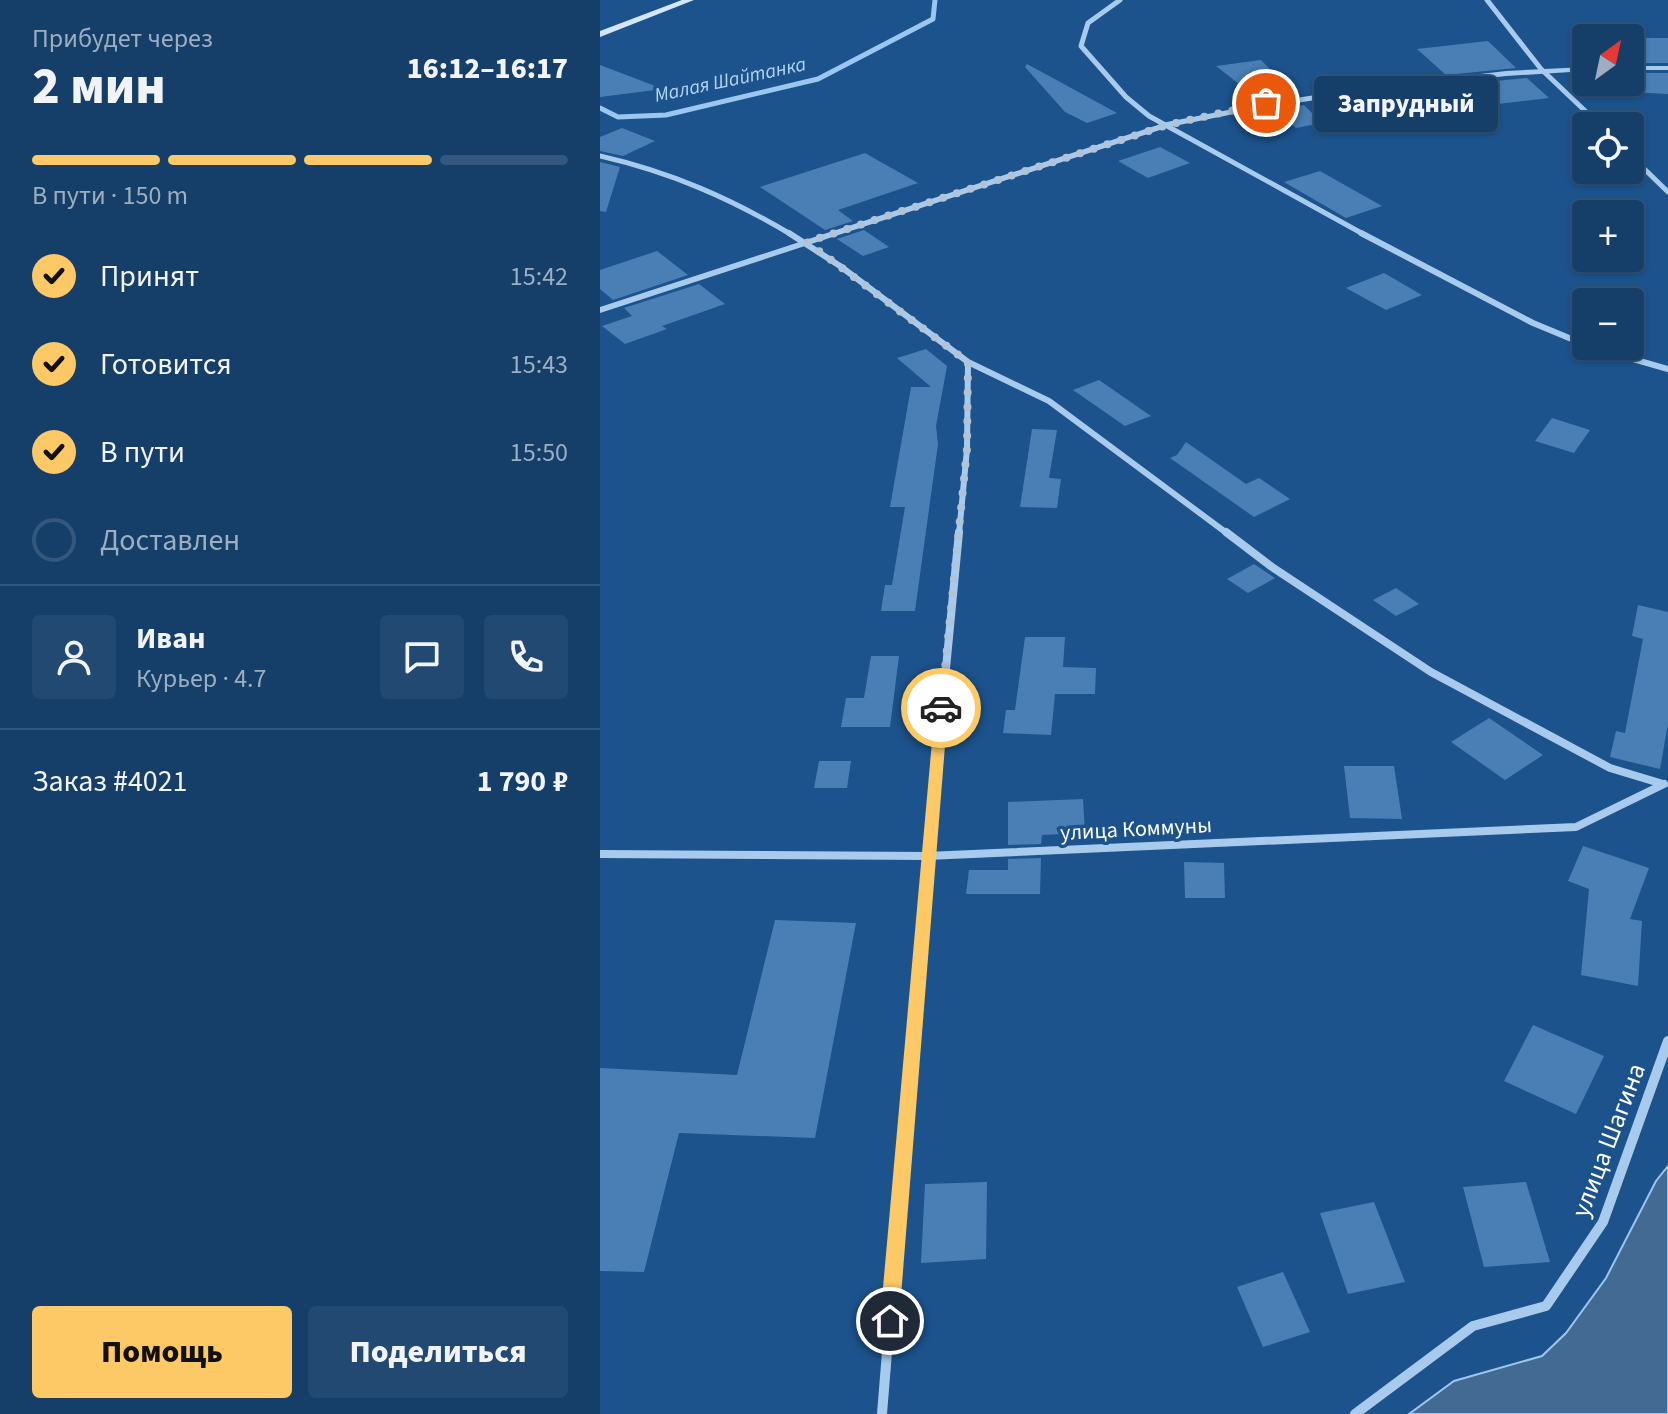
<!DOCTYPE html>
<html lang="ru">
<meta charset="utf-8">
<style>
body{margin:0;font-family:"Source Sans 3",sans-serif;background:#224971;color:#f1f3f6;height:100vh;display:flex;flex-direction:column;font-size:30px;white-space:nowrap}
*{box-sizing:border-box;margin:0}
p{font-size:26px;color:#9daec0}
.icon{flex:none;width:44px;height:44px;fill:none;stroke:currentColor;stroke-width:2;stroke-linecap:round;stroke-linejoin:round}
.map{position:relative;flex:1;overflow:hidden}
.panel{display:flex;flex-direction:column;background:#153e69;width:600px}
.panel>*{flex:none}
.needle{width:52px;rotate:33deg}
.buttons{position:absolute;left:972px;top:24px;display:grid;gap:16px}
.buttons a{display:grid;place-items:center;width:72px;height:72px;border-radius:8px;background:#153e69;box-shadow:0 2px 6px #0004,0 0 0 2px #34577d;font-size:40px}
.pin{position:absolute;display:grid;place-items:center;width:68px;height:68px;color:#fff;margin:-34px;border:4px solid #fff;border-radius:50%;box-shadow:0 2px 8px #0007}
.courier{position:absolute;display:grid;place-items:center;width:80px;height:80px;margin:-40px;border:6px solid #fdc966;border-radius:50%;background:#fff;color:#222;box-shadow:0 2px 10px #0007}
.bubble{position:absolute;height:56px;border-radius:8px;background:#153e69;box-shadow:0 2px 6px #0004,0 0 0 2px #34577d;font-size:26px;font-weight:800;line-height:56px;text-align:center}
.overview em{font-style:normal;font-weight:800}
.overview div{display:flex;flex-direction:column-reverse}
.overview{display:flex;align-items:center;justify-content:space-between;height:136px;padding:0 32px}
h1{font-size:52px;font-weight:800;line-height:60px}
.bar{display:grid;grid-template-columns:repeat(4,1fr);gap:12px 8px;align-content:center;height:96px;padding:0 32px}
.bar i{height:10px;border-radius:6px;background:#34577d}
.bar .on{background:#fdc966}
.bar p{grid-column:span 4}
.line{display:flex;align-items:center;gap:20px;padding:0 32px;border-top:2px solid #34577d}
.line div{flex:1}
.round{display:grid;place-items:center;flex:none;width:84px;height:84px;border-radius:8px;background:#224971}
ol{padding:0 32px;list-style:none}
li{display:flex;align-items:center;gap:24px;height:88px}
li p{margin-inline-start:auto}
li .icon{padding:8px;border-radius:50%;background:#fdc966;color:#111;stroke-width:4}
li:last-child{color:#9daec0}
li i{width:44px;height:44px;border:4px solid #34577d;border-radius:50%}
.button{display:flex;gap:16px;margin-top:auto;padding:16px 32px}
.button a{flex:1;height:92px;border-radius:8px;background:#fdc966;color:#111;font-size:32px;font-weight:800;line-height:92px;text-align:center}
.button a+a{background:#224971;color:#f1f3f6}
main{display:flex;flex:1;min-height:0}
.map>svg:first-child{display:block}
</style>
<main>
<section class="panel">
<div class="overview"><div><h1>2 мин</h1><p>Прибудет через</p></div><em>16:12–16:17</em></div>
<div class="bar"><i class="on"></i><i class="on"></i><i class="on"></i><i></i><p>В пути · 150 m</p></div>
<ol>
<li><svg class="icon" aria-label="check" viewBox="0 0 24 24"><path d="M5 12l5 5 9-10"/></svg>Принят<p>15:42</p></li>
<li><svg class="icon" aria-label="check" viewBox="0 0 24 24"><path d="M5 12l5 5 9-10"/></svg>Готовится<p>15:43</p></li>
<li><svg class="icon" aria-label="check" viewBox="0 0 24 24"><path d="M5 12l5 5 9-10"/></svg>В пути<p>15:50</p></li>
<li><i></i>Доставлен</li>
</ol>
<div class="line" style="height:144px"><a class="round"><svg class="icon" aria-label="person" viewBox="0 0 24 24"><circle cx="12" cy="8" r="4"/><path d="M4 21q1-7 8-7t8 7"/></svg></a><div><b>Иван</b><p>Курьер · 4.7</p></div><a class="round"><svg class="icon" aria-label="chat" viewBox="0 0 24 24"><path d="M4 5h16v11H9l-5 4z"/></svg></a><a class="round"><svg class="icon" aria-label="phone" viewBox="0 0 24 24"><path d="M5 4h4l2 5-3 2q2 4 5 5l2-3 5 2v4C11 20 4 13 5 4z"/></svg></a></div>
<div class="line" style="height:104px"><div>Заказ #4021</div><b>1 790 ₽</b></div>
<div class="button"><a>Помощь</a><a>Поделиться</a></div>
</section>
<div class="map">
<svg width="1068" height="1414" viewBox="0 0 1068 1414">
<rect width="100%" height="100%" fill="#1c538c"/>
<!-- water -->
<path fill="#436a93" stroke="#9bc6ef" stroke-width="2" d="M 1068,1166 L 1068,1414 L 809,1414 L 854,1381 L 942,1356 L 966,1333 L 1006,1278 L 1056,1181 Z"/>
<g fill="none" stroke-linecap="round" stroke-linejoin="round">
<!-- stream -->
<path stroke="#9bc6ef" stroke-width="5" d="M 0,108 L 18,117 L 66,115 L 218,79 L 333,19 L 335,0"/>
</g>
<!-- building -->
<path fill="#497fb5" d="M 1030,38 L 1068,38 L 1068,63 L 1030,63 Z
M 888,41 L 916,68 L 846,75 L 817,49 Z
M 661,60 L 695,95 L 661,101 L 616,66 Z
M 427,64 L 517,113 L 487,123 L 465,112 L 425,67 Z
M 0,65 L 63,89 L 0,97 Z
M 1030,73 L 1068,73 L 1068,94 L 1030,92 Z
M 927,78 L 949,98 L 880,106 L 856,85 Z
M 704,105 L 722,123 L 696,128 L 672,110 Z
M 22,128 L 55,141 L 23,156 L 0,151 L 0,137 Z
M 560,147 L 590,163 L 548,178 L 518,161 Z
M 265,153 L 318,183 L 238,210 L 253,221 L 225,230 L 160,187 Z
M 0,162 L 20,167 L 6,212 L 0,211 Z
M 720,171 L 782,206 L 746,218 L 684,182 Z
M 264,230 L 289,247 L 263,256 L 237,239 Z
M 57,251 L 88,275 L 13,300 L 0,289 L 0,270 Z
M 784,273 L 822,295 L 786,310 L 746,288 Z
M 99,284 L 125,304 L 62,326 L 67,329 L 25,344 L 2,326 L 32,316 L 24,308 Z
M 326,349 L 347,366 L 336,426 L 338,444 L 315,611 L 281,611 L 285,585 L 292,585 L 305,507 L 290,507 L 311,387 L 331,387 L 297,358 Z
M 499,380 L 551,416 L 525,426 L 473,390 Z
M 952,418 L 990,430 L 974,453 L 935,441 Z
M 432,429 L 457,430 L 449,478 L 461,479 L 457,508 L 420,507 Z
M 586,442 L 646,484 L 659,478 L 690,499 L 654,517 L 570,458 L 577,455 Z
M 654,564 L 675,578 L 648,593 L 627,579 Z
M 796,588 L 819,604 L 796,616 L 773,600 Z
M 1038,605 L 1068,612 L 1068,724 L 1060,769 L 1010,757 L 1016,731 L 1025,733 L 1043,639 L 1032,636 Z
M 425,637 L 465,637 L 463,667 L 496,668 L 495,694 L 455,694 L 451,735 L 403,733 L 406,710 L 415,710 Z
M 271,656 L 299,656 L 290,727 L 241,727 L 246,698 L 264,698 Z
M 889,718 L 943,755 L 905,780 L 851,742 Z
M 219,761 L 251,761 L 247,788 L 214,788 Z
M 744,766 L 794,766 L 802,819 L 750,818 Z
M 483,799 L 485,833 L 442,835 L 441,844 L 408,845 L 408,802 Z
M 983,846 L 1049,868 L 1030,919 L 1042,921 L 1038,986 L 981,975 L 989,889 L 968,881 Z
M 441,858 L 440,894 L 366,894 L 369,870 L 408,870 L 408,859 Z
M 584,862 L 624,863 L 625,898 L 585,898 Z
M 175,920 L 256,923 L 215,1138 L 79,1133 L 44,1272 L 0,1271 L 0,1068 L 137,1075 Z
M 933,1025 L 1004,1056 L 976,1114 L 904,1081 Z
M 387,1182 L 386,1259 L 321,1263 L 325,1184 Z
M 926,1182 L 950,1262 L 884,1267 L 863,1187 Z
M 774,1202 L 805,1282 L 748,1294 L 720,1213 Z
M 683,1272 L 710,1332 L 663,1347 L 637,1287 Z"/>
<g fill="none" stroke-linecap="round" stroke-linejoin="round">
<!-- minor-far3 -->
<path stroke="#a8cbed" stroke-width="5" d="M 520,0 L 488,23 L 481,46 L 526,97 L 549,116 L 765,235
M 887,0 L 941,69 L 1001,126
M 1030,155 L 1068,192
M 0,156 C 70,172 130,198 192,235"/>
<!-- minor-far2 -->
<path stroke="#a8cbed" stroke-width="6" d="M 189,233 L 240,266 L 368,362 L 367,449 L 359,534
M 761,233 L 933,323 L 986,345
M 988,346 L 1068,369
M 368,362 L 449,401 L 628,534"/>
<!-- minor-far1 -->
<path stroke="#a8cbed" stroke-width="8" d="M 626,532 L 672,567 L 831,672 L 1010,768 L 1063,784
M 0,854 L 327,856 L 976,827 L 1064,784
M 322,920 L 359,532"/>
<!-- minor -->
<path stroke="#a8cbed" stroke-width="10" d="M 282,1414 L 322,918
M 755,1414 L 873,1326 L 946,1306 L 1003,1222 L 1068,1041"/>
<!-- tertiary -->
<path fill="#a8cbed" fill-rule="evenodd" d="M 1030,66 L 1068,66 L 1068,70 L 1030,70 Z
M 986,67 L 986,71 L 906,76 L 761,93 L 664,108 L 569,127 L 0,313 L 0,307 L 567,122 L 664,103 L 761,88 L 906,71 Z"/>
<!-- secondary -->
<path fill="#d4e6f9" fill-rule="evenodd" d="M 82,0 L 94,0 L 0,37 L 0,31 Z"/>
</g>
<!-- route -->
<path fill="#fdc966" d="M 341,703 L 348,708 L 299,1321 L 296,1327 L 290,1330 L 283,1327 L 280,1321 L 335,708 Z"/>
<g fill="none" stroke-linecap="round" stroke-linejoin="round">
<!-- done -->
<path stroke="#b0c3d7" stroke-width="8" stroke-dasharray="0 14.4" d="M 341,708 L 367,449 L 368,362 L 207,242 L 567,125 L 666,103"/>
</g>
<g text-anchor="middle" stroke-width="7" stroke-linejoin="round" paint-order="stroke">
<!-- far-water labels -->
<g font-size="20" font-style="italic" fill="#b4d4f4" stroke="#1c538c">
<text transform="translate(130 79) rotate(-12)" y="7">Малая Шайтанка</text>
</g>
<!-- street labels -->
<g font-size="22" fill="#fff" stroke="#1c538c">
<text transform="translate(536 828) rotate(-3)" y="8">улица Коммуны</text>
</g>
<!-- near-street labels -->
<g font-size="26" fill="#fff" stroke="#1c538c">
<text transform="translate(1008 1140) rotate(-69)" y="9">улица Шагина</text>
</g>
</g>
</svg>
<div class="buttons">
<a><svg class="needle" viewBox="-14 -14 28 28"><path d="M0-13l5 13h-10z" fill="#e53935"/><path d="M0 13l5-13h-10z" fill="#9daec0"/></svg></a>
<a><svg class="icon" aria-label="locate" viewBox="0 0 24 24"><circle cx="12" cy="12" r="6"/><path d="M12 2v4M12 18v4M2 12h4M18 12h4"/></svg></a>
<a>+</a>
<a>−</a>
</div>
<div class="pin" style="left:666px;top:103px;background:#ea580c"><svg class="icon" aria-label="bag" viewBox="0 0 24 24"><path d="M5 8h14l-1 12H6zM9 8a3 3 0 0 1 6 0"/></svg></div>
<div class="pin" style="left:290px;top:1321px;background:#1f2937"><svg class="icon" aria-label="home" viewBox="0 0 24 24"><path d="M3 11l9-7 9 7M6 9v11h12V9"/></svg></div>
<div class="courier" style="left:341px;top:708px"><svg class="icon" aria-label="car" viewBox="0 0 24 24"><path d="M5 17H2v-5l4-1 3-4h7l3 4 3 1v5h-3M9 17h6M6 11h13"/><circle cx="7" cy="17" r="2"/><circle cx="17" cy="17" r="2"/></svg></div>
<div class="bubble" style="left:714px;top:76px;width:184px">Запрудный</div>
</div>
</main>
